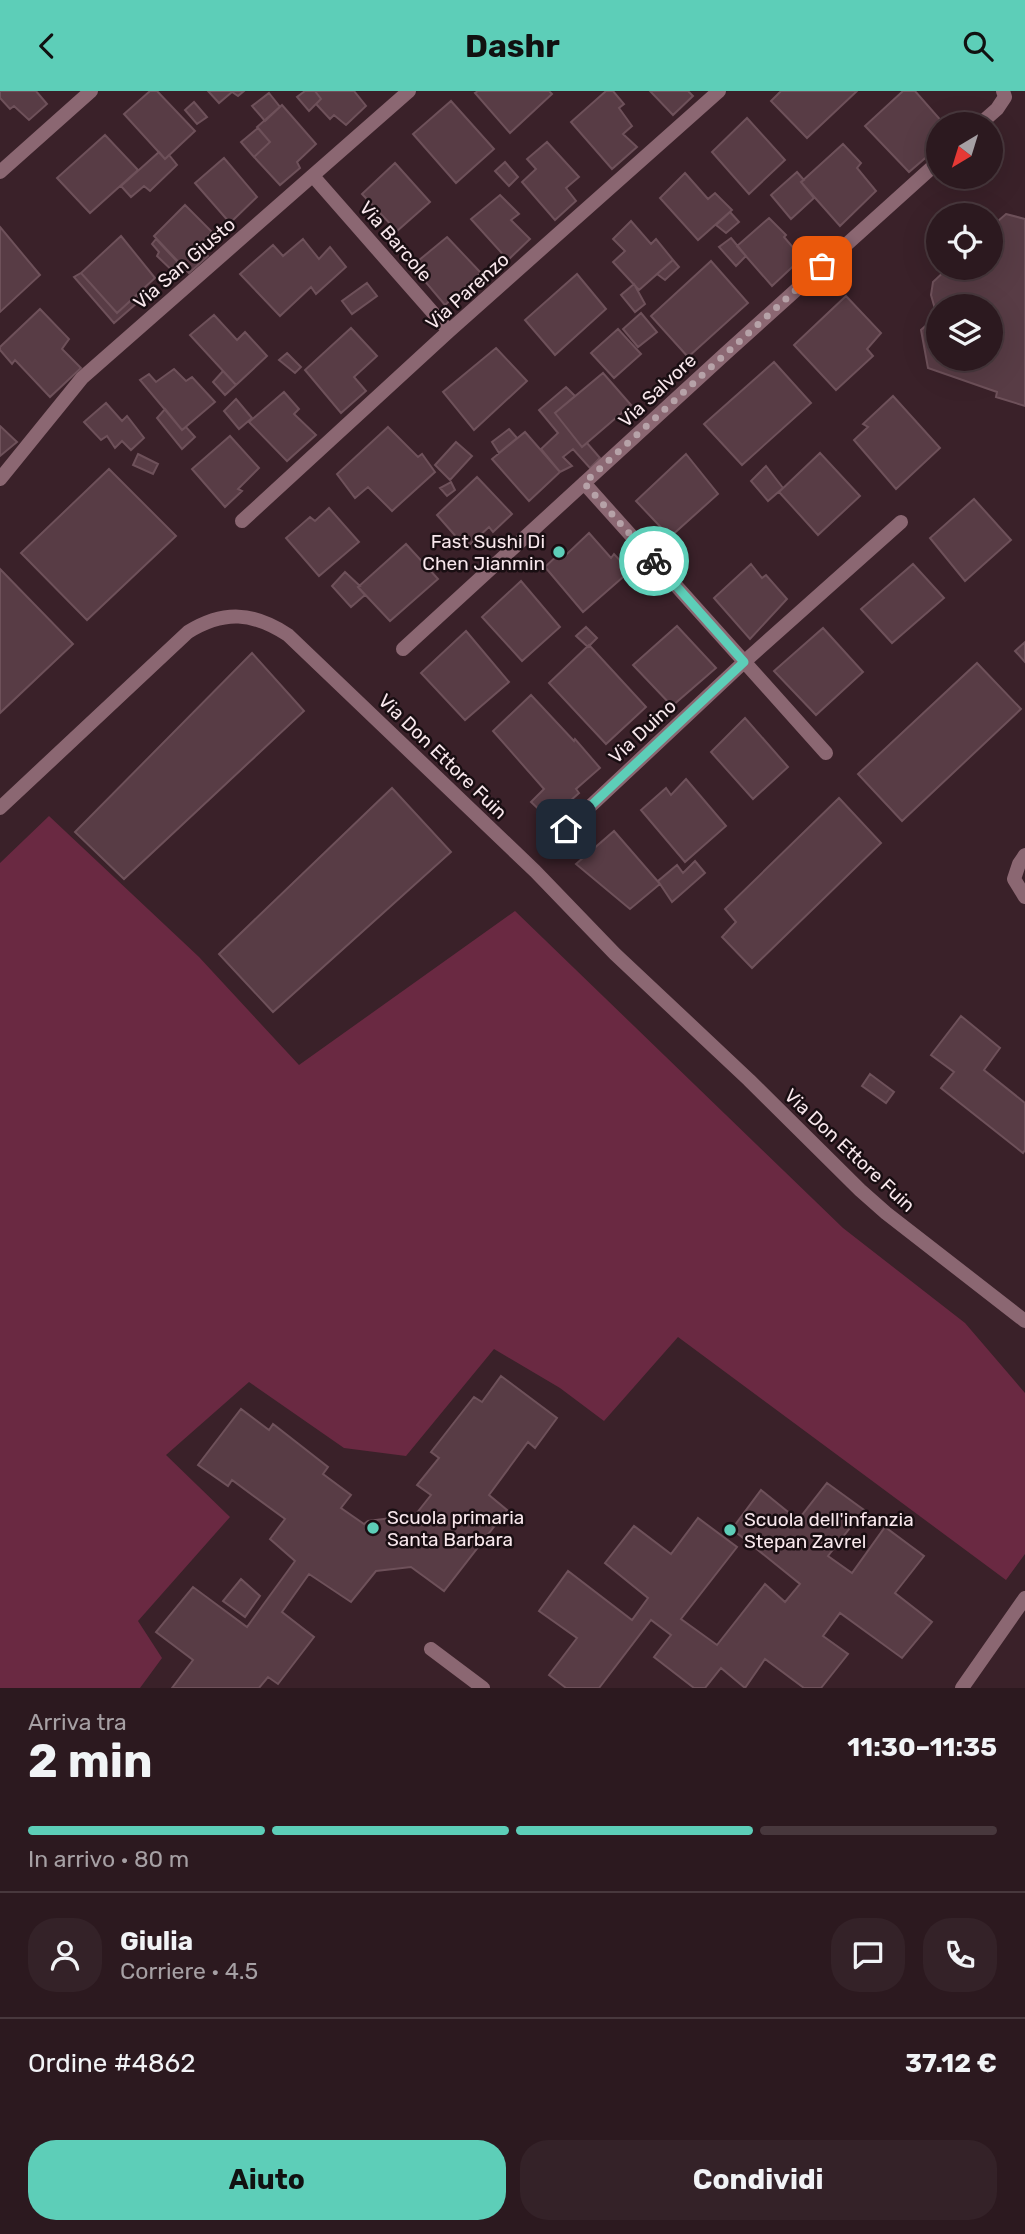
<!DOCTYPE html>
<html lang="it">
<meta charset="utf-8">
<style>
body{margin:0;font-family:Rubik,sans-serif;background:#342228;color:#f1f3f6;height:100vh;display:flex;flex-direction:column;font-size:26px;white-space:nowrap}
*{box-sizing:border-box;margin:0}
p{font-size:23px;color:#a6a0a4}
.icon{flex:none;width:38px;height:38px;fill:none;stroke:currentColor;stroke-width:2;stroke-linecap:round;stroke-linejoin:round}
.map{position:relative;height:1597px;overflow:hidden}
.panel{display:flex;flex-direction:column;background:#2c191f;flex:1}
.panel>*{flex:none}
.needle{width:46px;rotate:218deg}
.fabs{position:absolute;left:926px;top:21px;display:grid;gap:14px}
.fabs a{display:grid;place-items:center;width:77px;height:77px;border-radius:50%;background:#2c191f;box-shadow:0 7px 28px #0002,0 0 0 2px #48383d;font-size:35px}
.pin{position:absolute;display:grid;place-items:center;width:60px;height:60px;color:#fff;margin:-30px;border-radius:14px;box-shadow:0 4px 10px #0006}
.courier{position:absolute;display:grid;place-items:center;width:70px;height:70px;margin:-35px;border:5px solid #5dceb8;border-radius:50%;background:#fff;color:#222;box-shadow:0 2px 9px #0007}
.summary em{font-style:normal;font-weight:700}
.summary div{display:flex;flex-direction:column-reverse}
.summary{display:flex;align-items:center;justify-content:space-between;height:119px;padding:0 28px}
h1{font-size:46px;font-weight:700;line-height:52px}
.bar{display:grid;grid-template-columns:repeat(4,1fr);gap:10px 7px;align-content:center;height:84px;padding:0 28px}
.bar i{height:9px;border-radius:5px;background:#48383d}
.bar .active{background:#5dceb8}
.bar p{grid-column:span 4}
.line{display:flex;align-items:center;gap:18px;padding:0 28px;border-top:2px solid #48383d}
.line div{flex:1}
.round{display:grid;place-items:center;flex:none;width:74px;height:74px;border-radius:28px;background:#342228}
.cta{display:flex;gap:14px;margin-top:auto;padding:14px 28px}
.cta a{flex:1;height:80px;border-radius:28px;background:#5dceb8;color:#111;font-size:28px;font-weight:700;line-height:80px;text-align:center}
.cta a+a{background:#342228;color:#f1f3f6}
header{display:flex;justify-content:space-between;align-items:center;height:91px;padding:0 28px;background:#5dceb8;color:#111;font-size:32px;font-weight:700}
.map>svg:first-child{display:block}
</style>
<header><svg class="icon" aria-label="back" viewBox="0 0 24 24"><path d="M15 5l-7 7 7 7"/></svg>Dashr<svg class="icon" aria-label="search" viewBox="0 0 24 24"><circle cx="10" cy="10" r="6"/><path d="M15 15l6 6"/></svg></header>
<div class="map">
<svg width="1025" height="1597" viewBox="0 0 1025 1597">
<rect width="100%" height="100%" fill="#3a2129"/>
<!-- green -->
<path fill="#6a2942" d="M 49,725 L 199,866 L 299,974 L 515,820 L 843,1137 L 965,1232 L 1025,1302 L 1025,1463 L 1006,1489 L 678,1246 L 604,1330 L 560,1297 L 494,1258 L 406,1365 L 344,1357 L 249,1291 L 166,1364 L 230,1426 L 138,1530 L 162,1567 L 140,1597 L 0,1597 L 0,772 Z"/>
<!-- building -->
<path fill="#583c45" stroke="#6e515a" stroke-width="2" fill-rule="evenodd" d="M 0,0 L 36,0 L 47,13 L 29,29 L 14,15 L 10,18 L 0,7 Z
M 150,0 L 157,0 L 195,40 L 165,68 L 124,23 Z
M 208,0 L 244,0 L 238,5 L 232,1 L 219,12 Z
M 305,0 L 315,0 L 321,8 L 309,20 L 297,6 Z
M 315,0 L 354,0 L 366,15 L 346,34 L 334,24 L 330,28 L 316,13 L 321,8 Z
M 478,0 L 549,0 L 552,3 L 510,42 L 475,2 Z
M 606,0 L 613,0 L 624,13 L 619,17 L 632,35 L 623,43 L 637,56 L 612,78 L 571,31 Z
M 650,0 L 688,0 L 693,5 L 673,24 Z
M 781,0 L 857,0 L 807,47 L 771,10 Z
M 903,0 L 915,0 L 944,33 L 938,33 L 938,56 L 909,81 L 865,35 Z
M 269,2 L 280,16 L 265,30 L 252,15 Z
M 451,10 L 494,58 L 456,92 L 413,43 Z
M 194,11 L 207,26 L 197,33 L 185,19 Z
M 282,14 L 316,53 L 297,71 L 300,77 L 280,94 L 254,66 L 270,51 L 257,36 Z
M 747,27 L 785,69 L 749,103 L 712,61 Z
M 258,37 L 270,51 L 254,66 L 241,51 Z
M 105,44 L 138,79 L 90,122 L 57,87 Z
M 547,51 L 579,86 L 566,97 L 576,110 L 555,129 L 522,91 L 536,78 L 527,68 Z
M 843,53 L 861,72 L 857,77 L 876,100 L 840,135 L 801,91 Z
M 159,61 L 165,68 L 169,64 L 177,74 L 150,100 L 144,95 L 131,106 L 121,95 Z
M 224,67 L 257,106 L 230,132 L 195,92 Z
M 505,71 L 518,86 L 509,95 L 495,80 Z
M 395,72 L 430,111 L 397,140 L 362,103 Z
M 797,81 L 804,89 L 801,91 L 814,107 L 791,128 L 771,104 Z
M 685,82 L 708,108 L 715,102 L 732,119 L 698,149 L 660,107 Z
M 500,104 L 519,123 L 511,129 L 530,148 L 508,169 L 471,128 Z
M 185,114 L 212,141 L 199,155 L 208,165 L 189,182 L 154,145 Z
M 730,121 L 739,131 L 726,142 L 716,134 Z
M 1006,123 L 1025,128 L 1025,315 L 996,306 L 997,301 L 928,277 L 921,239 L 937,225 L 931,204 L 933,191 L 948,177 L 990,177 L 990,137 ZM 938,215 L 990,215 L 990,268 L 938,268 Z
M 769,127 L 786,144 L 784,146 L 802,167 L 772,195 L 737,155 Z
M 631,130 L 651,153 L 656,148 L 673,169 L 639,199 L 613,171 L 625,160 L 613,148 Z
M 0,136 L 40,184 L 0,221 Z
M 121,145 L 155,187 L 117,222 L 81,182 Z
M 447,146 L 481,182 L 445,214 L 412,175 Z
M 731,147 L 746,165 L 736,175 L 719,156 Z
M 156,148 L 185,179 L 179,186 L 157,165 L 159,161 L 152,153 Z
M 303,148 L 319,168 L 330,156 L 346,176 L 316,203 L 311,196 L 280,225 L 240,183 L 273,154 L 283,165 Z
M 673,169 L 679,176 L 665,189 L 657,183 Z
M 711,170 L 748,212 L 688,266 L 651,225 Z
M 81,182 L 117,222 L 140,201 L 145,205 L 114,232 L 74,186 Z
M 577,183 L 606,218 L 555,264 L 525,229 Z
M 367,192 L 377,205 L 352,223 L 342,210 Z
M 634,193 L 645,213 L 635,221 L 621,204 Z
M 846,205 L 881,242 L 867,258 L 873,265 L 836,299 L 794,254 Z
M 40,218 L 69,248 L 62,258 L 81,277 L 50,306 L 15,269 L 12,273 L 0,259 L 0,256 Z
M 641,222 L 657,241 L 638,256 L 623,238 Z
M 214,224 L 237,249 L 245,241 L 267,265 L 236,294 L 190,244 Z
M 351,237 L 377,265 L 354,286 L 366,300 L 341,322 L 305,279 Z
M 618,238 L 641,263 L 614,287 L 591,262 Z
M 496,257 L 527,290 L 474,339 L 443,301 Z
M 287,262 L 301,276 L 295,282 L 279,269 Z
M 774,271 L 811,312 L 742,374 L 704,333 Z
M 174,278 L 186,290 L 192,286 L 215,311 L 182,339 L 140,289 L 149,283 L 156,291 Z
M 223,280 L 236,294 L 225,304 L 213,291 Z
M 603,282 L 631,314 L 582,356 L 555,322 Z
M 566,296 L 575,305 L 555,322 L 582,356 L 587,352 L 600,367 L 590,377 L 573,358 L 563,366 L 572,375 L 560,381 L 541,358 L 558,342 L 539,319 Z
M 284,301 L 299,318 L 294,323 L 316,344 L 287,370 L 249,331 Z
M 893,305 L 940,357 L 896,398 L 854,349 L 868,336 L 863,333 Z
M 236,308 L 252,327 L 239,338 L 224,320 Z
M 106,312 L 122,330 L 127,325 L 144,347 L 131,359 L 122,350 L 115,357 L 107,345 L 101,349 L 84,331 Z
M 165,318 L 182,339 L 186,336 L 195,346 L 182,358 L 157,327 Z
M 0,335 L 17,351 L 0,365 Z
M 388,336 L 418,366 L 422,363 L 435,381 L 392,420 L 368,396 L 355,407 L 337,383 Z
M 509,338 L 517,347 L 499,362 L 492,351 Z
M 525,341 L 560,381 L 529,410 L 492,368 Z
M 230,345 L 259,377 L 238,398 L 242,400 L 225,416 L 192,378 Z
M 456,351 L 472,365 L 450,389 L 435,374 Z
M 820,362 L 860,405 L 818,444 L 779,401 Z
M 138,363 L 158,373 L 153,383 L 133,374 Z
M 686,363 L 718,403 L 670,446 L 636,410 Z
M 766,375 L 783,397 L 768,410 L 751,390 Z
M 109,378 L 176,445 L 87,529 L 21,462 Z
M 477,386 L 512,423 L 493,441 L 489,436 L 466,457 L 437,424 Z
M 451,391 L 455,399 L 447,405 L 440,397 Z
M 974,408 L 1011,449 L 965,490 L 930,447 Z
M 329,417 L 359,451 L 319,485 L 286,447 L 310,426 L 315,430 Z
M 589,442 L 611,467 L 614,463 L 630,480 L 583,521 L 545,476 L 564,458 L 567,463 Z
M 406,453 L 438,488 L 390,530 L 358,496 Z
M 751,473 L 762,487 L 766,484 L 787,508 L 750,548 L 714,507 Z
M 913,473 L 944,507 L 892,552 L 861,518 Z
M 0,478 L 73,553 L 0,622 Z
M 345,481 L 360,495 L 358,496 L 365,504 L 351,516 L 332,495 Z
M 521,490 L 560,536 L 522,570 L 482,526 Z
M 677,535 L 716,577 L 672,615 L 633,574 Z
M 586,536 L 597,547 L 588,556 L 576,545 Z
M 823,537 L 863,581 L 816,624 L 774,580 Z
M 466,540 L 509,591 L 465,629 L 421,582 Z
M 1025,551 L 1025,571 L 1015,560 Z
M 589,554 L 646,616 L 606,653 L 549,592 Z
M 252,562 L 304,620 L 124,788 L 75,741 Z
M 977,572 L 1021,618 L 902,730 L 858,683 Z
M 531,604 L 574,650 L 575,648 L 600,677 L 576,698 L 579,702 L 561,718 L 557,712 L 545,724 L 531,711 L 544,698 L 493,640 Z
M 745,627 L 788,676 L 753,708 L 711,661 Z
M 686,688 L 726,735 L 685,771 L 641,719 L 666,697 L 671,704 Z
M 392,697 L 451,761 L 273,921 L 219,863 Z
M 839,707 L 881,752 L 752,877 L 722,846 L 736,831 L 725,818 Z
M 614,740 L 660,793 L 630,818 L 576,773 Z
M 695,770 L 705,782 L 672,811 L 658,790 L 677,774 L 683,782 Z
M 961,925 L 1000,957 L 984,979 L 1025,1012 L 1025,1059 L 1023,1062 L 941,997 L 954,981 L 931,964 Z
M 870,983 L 894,1001 L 886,1012 L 862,995 Z
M 501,1285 L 557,1327 L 535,1357 L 528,1351 L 489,1404 L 507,1419 L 444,1500 L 411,1476 L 376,1480 L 351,1511 L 309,1483 L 282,1521 L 314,1546 L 278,1593 L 268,1586 L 259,1597 L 172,1597 L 193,1569 L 156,1541 L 193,1496 L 247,1536 L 295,1470 L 270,1448 L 285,1428 L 232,1389 L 228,1395 L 198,1374 L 241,1318 L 269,1339 L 273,1333 L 328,1376 L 323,1383 L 351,1404 L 341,1417 L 364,1433 L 368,1430 L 407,1425 L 412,1428 L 431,1404 L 417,1394 L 439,1367 L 431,1361 L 474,1306 L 482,1311 Z
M 827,1392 L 864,1419 L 828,1465 L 852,1482 L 885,1436 L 924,1465 L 895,1502 L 932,1531 L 902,1567 L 840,1522 L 823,1545 L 848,1563 L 821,1597 L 804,1597 L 765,1568 L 745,1597 L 721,1577 L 705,1597 L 694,1597 L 654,1566 L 671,1544 L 651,1529 L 599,1597 L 566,1597 L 549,1584 L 577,1547 L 539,1520 L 568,1480 L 632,1529 L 648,1507 L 605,1472 L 634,1435 L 671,1463 L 698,1427 L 737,1456 L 681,1528 L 717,1554 L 765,1493 L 785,1511 L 800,1493 L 732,1438 L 761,1399 L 798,1429 Z
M 241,1488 L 260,1505 L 245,1526 L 223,1510 Z"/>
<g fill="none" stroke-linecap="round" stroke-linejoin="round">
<!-- lane -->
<path stroke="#8b6772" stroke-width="14" d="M 431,1558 L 483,1597"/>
<!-- street -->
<path stroke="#8b6772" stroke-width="14" d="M 980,33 L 997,18 L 1005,6 L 1003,0
M 0,81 L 91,0
M 313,85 L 449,240
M 0,388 L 82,287 L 409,0
M 584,392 L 826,662
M 242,430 L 449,240 L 719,0
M 403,558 L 726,262 L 938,71
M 0,717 L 188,541 C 224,519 253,521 288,544 L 535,780 L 615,863 L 749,989 L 860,1099 L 886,1122 L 1025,1230
M 566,738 L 744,571 L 901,431
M 1025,764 L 1019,773 L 1014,788 L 1025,806
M 962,1597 L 1025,1507"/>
</g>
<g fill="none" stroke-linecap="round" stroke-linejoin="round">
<!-- done -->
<path stroke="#b6a2a8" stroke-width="7" stroke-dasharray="0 12.6" d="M 654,470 L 584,392 L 822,175"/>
<!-- route -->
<path stroke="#5dceb8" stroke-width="9" d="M 566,738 L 744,571 L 654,470"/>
</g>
<!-- markers -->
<g fill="#5dceb8" stroke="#190e12" stroke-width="2.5">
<circle cx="559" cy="461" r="7"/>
<circle cx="373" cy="1437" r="7"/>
<circle cx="730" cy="1439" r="7"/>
</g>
<g text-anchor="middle" stroke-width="5" stroke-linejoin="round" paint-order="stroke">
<!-- street labels -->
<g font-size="19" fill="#f8e7ec" stroke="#190e12">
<text transform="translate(396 150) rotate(49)" y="7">Via Barcole</text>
<text transform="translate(184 172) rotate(-41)" y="7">Via San Giusto</text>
<text transform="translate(467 200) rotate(-42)" y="7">Via Parenzo</text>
<text transform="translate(657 299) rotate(-43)" y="7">Via Salvore</text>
<text transform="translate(642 640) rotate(-43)" y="7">Via Duino</text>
<text transform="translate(443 665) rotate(44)" y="7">Via Don Ettore Fuin</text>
<text transform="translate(850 1059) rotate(43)" y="7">Via Don Ettore Fuin</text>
</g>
<!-- poi labels -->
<g font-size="19" fill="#f8e7ec" stroke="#190e12" text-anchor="start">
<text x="545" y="457" text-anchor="end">Fast Sushi Di<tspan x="545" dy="22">Chen Jianmin</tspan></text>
<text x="387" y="1433">Scuola primaria<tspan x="387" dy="22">Santa Barbara</tspan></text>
<text x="744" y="1435">Scuola dell'infanzia<tspan x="744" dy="22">Stepan Zavrel</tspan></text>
</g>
</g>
</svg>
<div class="fabs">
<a><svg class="needle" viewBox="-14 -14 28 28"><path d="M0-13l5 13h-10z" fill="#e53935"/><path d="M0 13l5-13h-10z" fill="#a6a0a4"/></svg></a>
<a><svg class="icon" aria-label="locate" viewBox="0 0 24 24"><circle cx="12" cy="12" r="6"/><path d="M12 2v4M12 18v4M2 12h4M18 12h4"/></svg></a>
<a><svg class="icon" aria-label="layers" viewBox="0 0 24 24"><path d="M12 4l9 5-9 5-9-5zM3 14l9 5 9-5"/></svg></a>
</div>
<div class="pin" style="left:822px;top:175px;background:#ea580c"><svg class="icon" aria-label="bag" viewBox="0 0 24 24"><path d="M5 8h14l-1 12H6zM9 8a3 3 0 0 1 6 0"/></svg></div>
<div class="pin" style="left:566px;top:738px;background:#1f2937"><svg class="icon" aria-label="home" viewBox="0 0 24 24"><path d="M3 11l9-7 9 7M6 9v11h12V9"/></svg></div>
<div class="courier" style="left:654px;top:470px"><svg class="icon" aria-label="bike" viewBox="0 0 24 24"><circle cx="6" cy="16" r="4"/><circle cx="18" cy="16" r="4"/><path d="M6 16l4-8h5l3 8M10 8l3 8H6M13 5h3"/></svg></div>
</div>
<section class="panel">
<div class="summary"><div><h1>2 min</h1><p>Arriva tra</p></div><em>11:30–11:35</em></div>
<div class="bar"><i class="active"></i><i class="active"></i><i class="active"></i><i></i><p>In arrivo · 80 m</p></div>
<div class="line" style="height:126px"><a class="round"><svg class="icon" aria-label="person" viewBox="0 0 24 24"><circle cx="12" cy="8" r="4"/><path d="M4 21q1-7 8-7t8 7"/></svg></a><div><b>Giulia</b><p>Corriere · 4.5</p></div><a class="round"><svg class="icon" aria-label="chat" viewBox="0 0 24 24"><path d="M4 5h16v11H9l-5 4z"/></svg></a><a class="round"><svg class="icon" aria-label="phone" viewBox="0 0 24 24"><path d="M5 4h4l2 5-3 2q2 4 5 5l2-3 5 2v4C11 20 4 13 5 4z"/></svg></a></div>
<div class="line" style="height:91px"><div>Ordine #4862</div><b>37.12 €</b></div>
<div class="cta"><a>Aiuto</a><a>Condividi</a></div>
</section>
